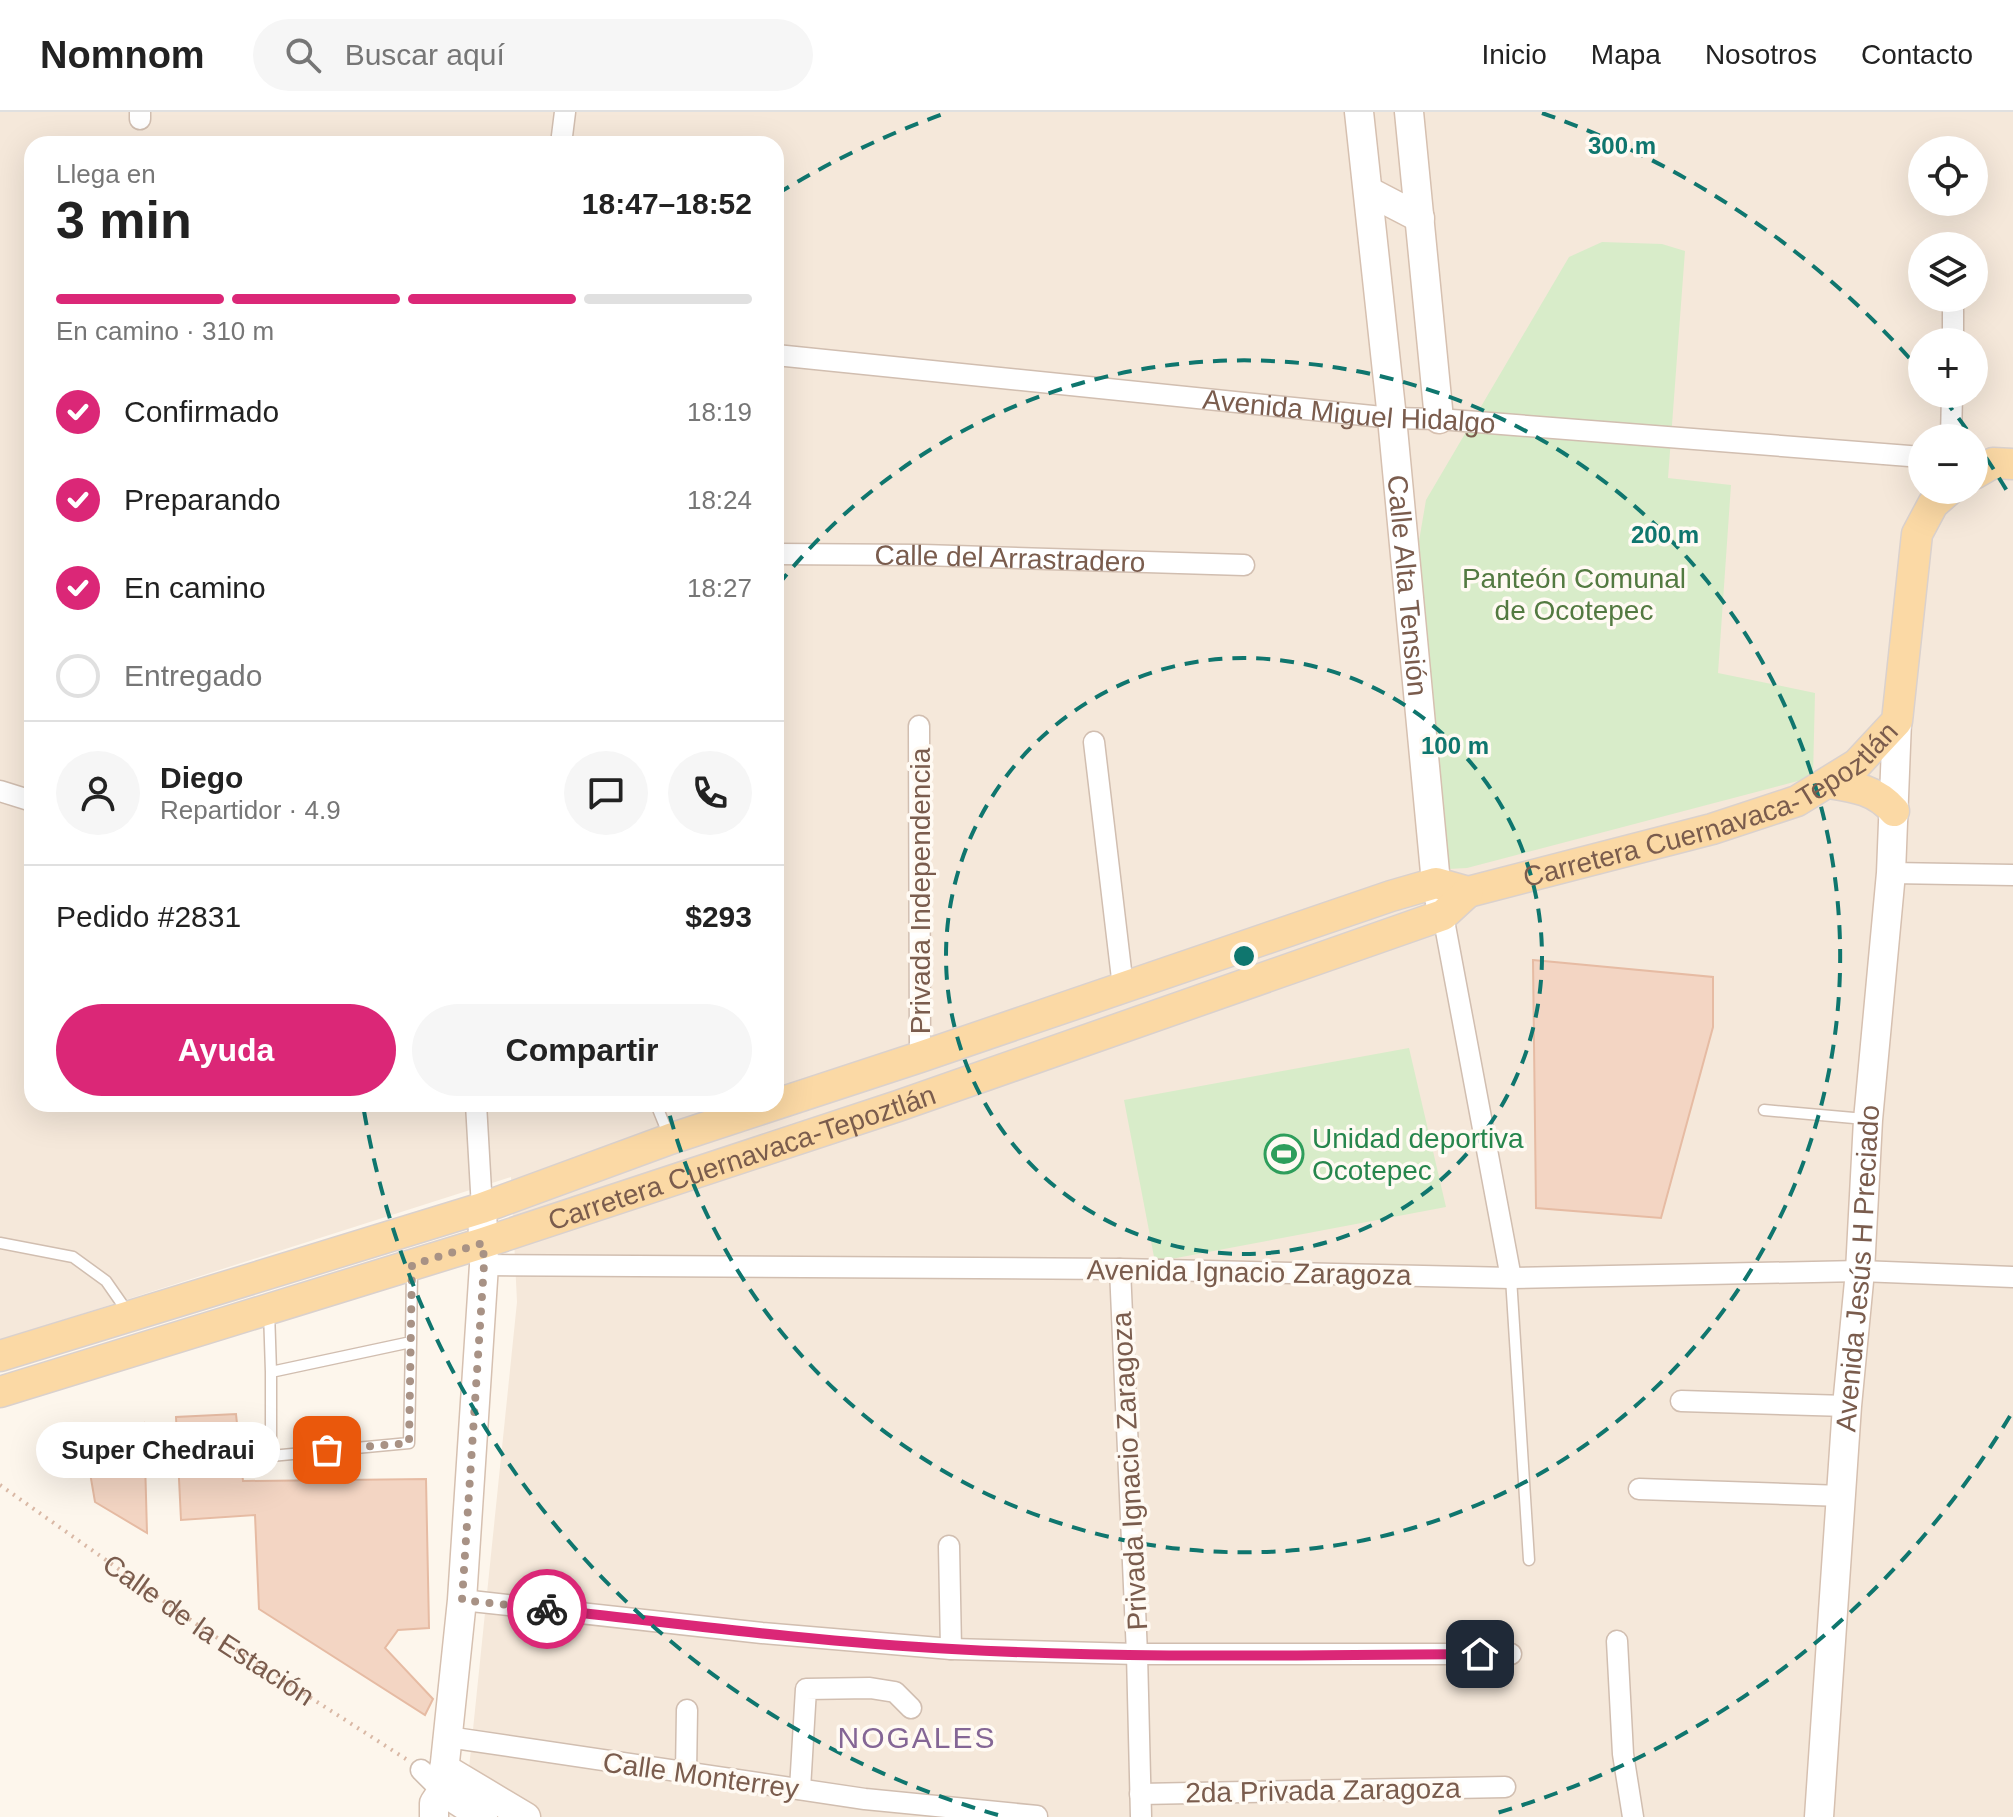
<!DOCTYPE html>
<html lang="es">
<meta charset="utf-8">
<style>
body{margin:0;font-family:Arial,sans-serif;background:#f6f6f6;color:#222;height:100vh;display:flex;flex-direction:column;font-size:30px;white-space:nowrap}
*{box-sizing:border-box;margin:0}
p{font-size:26px;color:#767676}
.icon{flex:none;width:44px;height:44px;fill:none;stroke:currentColor;stroke-width:2;stroke-linecap:round;stroke-linejoin:round}
.map{position:relative;flex:1;overflow:hidden}
.drawer{position:absolute;left:24px;top:24px;width:760px;height:976px;display:flex;flex-direction:column;background:#fff;border-radius:24px;box-shadow:0 8px 32px #0002}
.drawer>*{flex:none}
.controls{position:absolute;left:1908px;top:24px;display:grid;gap:16px}
.controls a{display:grid;place-items:center;width:80px;height:80px;border-radius:50%;background:#fff;box-shadow:0 8px 32px #0002;font-size:40px}
.pin{position:absolute;display:grid;place-items:center;width:68px;height:68px;color:#fff;margin:-34px;border-radius:16px;box-shadow:0 4px 12px #0006}
.courier{position:absolute;display:grid;place-items:center;width:80px;height:80px;margin:-40px;border:6px solid #db2777;border-radius:50%;background:#fff;color:#222;box-shadow:0 2px 10px #0007}
.bubble{position:absolute;height:56px;border-radius:28px;background:#fff;box-shadow:0 8px 32px #0002;font-size:26px;font-weight:800;line-height:56px;text-align:center}
.summary em{font-style:normal;font-weight:800}
.summary div{display:flex;flex-direction:column-reverse}
.summary{display:flex;align-items:center;justify-content:space-between;height:136px;padding:0 32px}
h1{font-size:52px;font-weight:800;line-height:60px}
.bar{display:grid;grid-template-columns:repeat(4,1fr);gap:12px 8px;align-content:center;height:96px;padding:0 32px}
.bar i{height:10px;border-radius:6px;background:#e0e0e0}
.bar .current{background:#db2777}
.bar p{grid-column:span 4}
.line{display:flex;align-items:center;gap:20px;padding:0 32px;border-top:2px solid #e0e0e0}
.line div{flex:1}
.round{display:grid;place-items:center;flex:none;width:84px;height:84px;border-radius:42px;background:#f6f6f6}
ol{padding:0 32px;list-style:none}
li{display:flex;align-items:center;gap:24px;height:88px}
li p{margin-inline-start:auto}
li .icon{padding:8px;border-radius:50%;background:#db2777;color:#fff;stroke-width:4}
li:last-child{color:#767676}
li i{width:44px;height:44px;border:4px solid #e0e0e0;border-radius:50%}
.action{display:flex;gap:16px;margin-top:auto;padding:16px 32px}
.action a{flex:1;height:92px;border-radius:48px;background:#db2777;color:#fff;font-size:32px;font-weight:800;line-height:92px;text-align:center}
.action a+a{background:#f6f6f6;color:#222}
header{display:flex;align-items:center;gap:48px;box-sizing:border-box;height:112px;padding:0 40px;background:#fff;border-bottom:2px solid #e0e0e0}
header strong{font-size:38px}
nav{display:flex;gap:44px;margin-inline-start:auto;font-size:28px}
.search{width:560px;height:72px;background:#f6f6f6;display:flex;align-items:center;gap:20px;box-sizing:border-box;padding:0 28px;border-radius:44px;color:#767676;font-size:30px}
.map>svg:first-child{display:block}
</style>
<header>
<strong>Nomnom</strong>
<div class="search"><svg class="icon" aria-label="search" viewBox="0 0 24 24"><circle cx="10" cy="10" r="6"/><path d="M15 15l6 6"/></svg>Buscar aquí</div>
<nav><a>Inicio</a><a>Mapa</a><a>Nosotros</a><a>Contacto</a></nav>
</header>
<div class="map">
<svg width="2013" height="1705" viewBox="0 0 2013 1705">
<rect width="100%" height="100%" fill="#fdf6ec"/>
<!-- residential -->
<path fill="#f5e8da" fill-rule="evenodd" d="M 0,0 L 2013,0 L 2013,1705 L 464,1705 L 517,1190 L 511,1065 L 0,1228 ZM 32,32 L 776,32 L 776,992 L 32,992 ZM 1922,38 L 1974,38 L 1974,90 L 1922,90 ZM 1922,134 L 1974,134 L 1974,186 L 1922,186 ZM 1922,230 L 1974,230 L 1974,282 L 1922,282 ZM 1922,326 L 1974,326 L 1974,378 L 1922,378 Z"/>
<!-- green -->
<path fill="#d8ecc9" d="M 1602,130 L 1662,132 L 1685,139 L 1668,366 L 1731,373 L 1718,561 L 1815,581 L 1813,665 L 1467,756 L 1448,757 L 1419,429 L 1426,388 L 1569,145 Z
M 1409,936 L 1446,1095 L 1155,1150 L 1124,988 Z"/>
<!-- building -->
<path fill="#f3d5c3" stroke="#e6bba3" stroke-width="2" d="M 1533,848 L 1713,865 L 1713,915 L 1661,1106 L 1536,1096 Z
M 236,1302 L 243,1369 L 426,1367 L 429,1516 L 398,1518 L 385,1536 L 433,1587 L 425,1603 L 259,1497 L 255,1403 L 181,1408 L 176,1305 Z
M 144,1311 L 147,1421 L 95,1390 L 84,1326 Z"/>
<g fill="none" stroke-linecap="round" stroke-linejoin="round">
<!-- lane casing -->
<g stroke="#d1beb0" stroke-width="13">
<path id="lane" d="M 656,992 L 669,1024
M 1764,998 L 1865,1007
M 0,1131 L 73,1145 L 106,1169 L 129,1202
M 1511,1166 L 1529,1448
M 269,1199 L 271,1260 L 411,1230 L 412,1158
M 271,1260 L 271,1344 L 409,1331 L 411,1230"/>
</g>
<!-- street casing -->
<g stroke="#d1beb0" stroke-width="23">
<g id="street">
<path d="M 140,7 L 140,0"/>
<path d="M 561,32 L 565,0"/>
<path d="M 1953,230 L 1953,195"/>
<path id="s2" d="M 776,243 L 1392,306 L 1439,307 L 1922,345"/>
<path d="M 1951,326 L 1952,282"/>
<path id="s3" d="M 776,442 L 923,443 L 1244,453"/>
<path d="M 919,614 L 920,945"/>
<path d="M 1094,630 L 1123,875"/>
<path d="M 0,679 L 32,689"/>
<path d="M 1891,761 L 2013,763"/>
<path d="M 1443,803 L 1511,1166"/>
<path d="M 476,992 L 482,1096"/>
<path d="M 484,1153 L 1120,1157 L 1511,1166 L 1860,1159 L 2013,1165"/>
<path d="M 1120,1157 L 1137,1542 L 1141,1705"/>
<path d="M 1681,1289 L 1847,1294"/>
<path d="M 1639,1377 L 1842,1384"/>
<path d="M 949,1434 L 951,1537"/>
<path d="M 462,1488 L 762,1521 L 951,1537 L 1137,1542 L 1511,1542"/>
<path d="M 1617,1529 L 1623,1642 L 1633,1705"/>
<path d="M 448,1625 L 865,1687 L 1037,1704"/>
<path d="M 421,1658 L 442,1679"/>
<path d="M 686,1661 L 687,1598"/>
<path d="M 800,1677 L 806,1577 L 870,1576 L 895,1580 L 911,1596"/>
<path d="M 1140,1682 L 1505,1675"/>
</g>
</g>
<!-- secondary casing -->
<g stroke="#d6c0b0" stroke-width="31">
<g id="secondary">
<path id="s4" d="M 1359,0 L 1392,306 L 1436,771 L 1441,795"/>
<path d="M 1409,0 L 1439,307"/>
<path d="M 1368,79 L 1420,106"/>
<path d="M 444,1656 L 526,1705"/>
<path d="M 442,1679 L 483,1705"/>
<path d="M 434,1705 L 434,1691 L 442,1679 L 462,1488 L 484,1153 L 482,1096"/>
<path id="s5" d="M 1819,1705 L 1847,1294 L 1860,1159 L 1868,1008 L 1891,761 L 1897,609"/>
</g>
</g>
<!-- primary casing -->
<g stroke="#dad1cd" stroke-width="33">
<g id="primary">
<path d="M 1974,362 L 1993,351 L 2013,352"/>
<path d="M 1829,671 C 1855,675 1876,678 1894,699"/>
<path id="s6" d="M 0,1244 L 482,1096 L 670,1027 L 920,945 L 1391,784 L 1436,771 L 1468,780 L 1712,717 L 1797,689 L 1857,652 L 1897,609 L 1917,422 L 1933,392 L 1949,378"/>
<path id="s7" d="M 0,1280 L 483,1131 L 898,994 L 1443,803 L 1468,780"/>
</g>
</g>
<!-- path -->
<path stroke="#d9b8a5" stroke-width="4" stroke-dasharray="2 6" stroke-linecap="butt" id="s1" d="M 0,1373 L 202,1516 L 406,1647"/>
<!-- lane -->
<use href="#lane" stroke="#fff" stroke-width="10"/>
<!-- street -->
<use href="#street" stroke="#fff" stroke-width="20"/>
<!-- secondary -->
<use href="#secondary" stroke="#fff" stroke-width="28"/>
<!-- primary -->
<use href="#primary" stroke="#fbd9a5" stroke-width="30"/>
</g>
<g fill="none" stroke-linecap="round" stroke-linejoin="round">
<!-- done -->
<path stroke="#a89285" stroke-width="8" stroke-dasharray="0 14.4" d="M 327,1338 L 409,1331 L 412,1153 L 483,1131 L 484,1153 L 462,1488 L 547,1497"/>
<!-- route -->
<path stroke="#db2777" stroke-width="10" d="M 547,1497 C 681,1512 816,1530 952,1537 C 1127,1547 1304,1543 1480,1542"/>
</g>
<!-- distance rings -->
<g fill="none" stroke="#0f766e" stroke-width="4" stroke-dasharray="14 10">
<circle cx="1244" cy="844" r="298"/>
<path d="M778 473A596 596 0 1 1 667 993"/>
<path d="M2010 1304A894 894 0 0 1 1490 1703M998 1703A894 894 0 0 1 364 999M777 82A894 894 0 0 1 946 1M1542 1A894 894 0 0 1 1919 257M1944 287A894 894 0 0 1 2010 384"/>
</g>
<!-- icons -->
<defs>
<g id="stadium-ring" transform="scale(2)"><circle r="9.5" fill="#fffaf3" stroke="#2e9e5b" stroke-width="1.5"/><path d="M0-5a6.5 5 0 1 0 0 10a6.5 5 0 1 0 0-10ZM-3.5-1.8h7v3.6h-7Z" fill="#2e9e5b"/></g>
</defs>
<g fill-rule="evenodd">
<use href="#stadium-ring" x="1284" y="1042"/>
</g>
<g text-anchor="middle" stroke-width="7" stroke-linejoin="round" paint-order="stroke">
<!-- street labels -->
<g font-size="28" fill="#7a5c4d" stroke="#fffaf3">
<text dy="10" stroke="none"><textPath href="#s2" startOffset="576">Avenida Miguel Hidalgo</textPath></text>
<text dy="10" stroke="none"><textPath href="#s3" startOffset="234">Calle del Arrastradero</textPath></text>
<text dy="10" stroke="none"><textPath href="#s4" startOffset="476">Calle Alta Tensión</textPath></text>
<text dy="10" stroke="none"><textPath href="#s6" startOffset="1806">Carretera Cuernavaca-Tepoztlán</textPath></text>
<text transform="translate(920 779) rotate(-90)" y="10">Privada Independencia</text>
<text dy="10" stroke="none"><textPath href="#s7" startOffset="778">Carretera Cuernavaca-Tepoztlán</textPath></text>
<text dy="10" stroke="none"><textPath href="#s5" startOffset="550">Avenida Jesús H Preciado</textPath></text>
<text transform="translate(1249 1160) rotate(1)" y="10">Avenida Ignacio Zaragoza</text>
<text transform="translate(1129 1359) rotate(-93)" y="10">Privada Ignacio Zaragoza</text>
<text dy="10" stroke="none"><textPath href="#s1" startOffset="254">Calle de la Estación</textPath></text>
<text transform="translate(701 1663) rotate(8)" y="10">Calle Monterrey</text>
<text transform="translate(1323 1678) rotate(-1)" y="10">2da Privada Zaragoza</text>
</g>
<!-- park labels -->
<g font-size="28" fill="#537a41" stroke="#fffaf3">
<text x="1574" y="476">Panteón Comunal<tspan x="1574" dy="32">de Ocotepec</tspan></text>
</g>
<!-- leisure labels -->
<g font-size="28" fill="#27864d" stroke="#fffaf3" text-anchor="start">
<text x="1312" y="1036">Unidad deportiva<tspan x="1312" dy="32">Ocotepec</tspan></text>
</g>
<!-- neighbourhood labels -->
<g font-size="30" letter-spacing="2" fill="#846695" stroke="#fffaf3">
<text x="917" y="1636">NOGALES</text>
</g>
</g>
<circle cx="1244" cy="844" r="12" fill="#0f766e" stroke="#fffaf3" stroke-width="4"/>
<g font-size="24" text-anchor="middle" font-weight="bold" fill="#0f766e" stroke="#fffaf3" stroke-width="7" stroke-linejoin="round" paint-order="stroke">
<text x="1622" y="42">300 m</text>
<text x="1665" y="431">200 m</text>
<text x="1455" y="642">100 m</text>
</g>
</svg>
<div class="controls">
<a><svg class="icon" aria-label="locate" viewBox="0 0 24 24"><circle cx="12" cy="12" r="6"/><path d="M12 2v4M12 18v4M2 12h4M18 12h4"/></svg></a>
<a><svg class="icon" aria-label="layers" viewBox="0 0 24 24"><path d="M12 4l9 5-9 5-9-5zM3 14l9 5 9-5"/></svg></a>
<a>+</a>
<a>−</a>
</div>
<div class="pin" style="left:327px;top:1338px;background:#ea580c"><svg class="icon" aria-label="bag" viewBox="0 0 24 24"><path d="M5 8h14l-1 12H6zM9 8a3 3 0 0 1 6 0"/></svg></div>
<div class="pin" style="left:1480px;top:1542px;background:#1f2937"><svg class="icon" aria-label="home" viewBox="0 0 24 24"><path d="M3 11l9-7 9 7M6 9v11h12V9"/></svg></div>
<div class="courier" style="left:547px;top:1497px"><svg class="icon" aria-label="bike" viewBox="0 0 24 24"><circle cx="6" cy="16" r="4"/><circle cx="18" cy="16" r="4"/><path d="M6 16l4-8h5l3 8M10 8l3 8H6M13 5h3"/></svg></div>
<div class="bubble" style="left:36px;top:1310px;width:244px">Super Chedraui</div>
<section class="drawer">
<div class="summary"><div><h1>3 min</h1><p>Llega en</p></div><em>18:47–18:52</em></div>
<div class="bar"><i class="current"></i><i class="current"></i><i class="current"></i><i></i><p>En camino · 310 m</p></div>
<ol>
<li><svg class="icon" aria-label="check" viewBox="0 0 24 24"><path d="M5 12l5 5 9-10"/></svg>Confirmado<p>18:19</p></li>
<li><svg class="icon" aria-label="check" viewBox="0 0 24 24"><path d="M5 12l5 5 9-10"/></svg>Preparando<p>18:24</p></li>
<li><svg class="icon" aria-label="check" viewBox="0 0 24 24"><path d="M5 12l5 5 9-10"/></svg>En camino<p>18:27</p></li>
<li><i></i>Entregado</li>
</ol>
<div class="line" style="height:144px"><a class="round"><svg class="icon" aria-label="person" viewBox="0 0 24 24"><circle cx="12" cy="8" r="4"/><path d="M4 21q1-7 8-7t8 7"/></svg></a><div><b>Diego</b><p>Repartidor · 4.9</p></div><a class="round"><svg class="icon" aria-label="chat" viewBox="0 0 24 24"><path d="M4 5h16v11H9l-5 4z"/></svg></a><a class="round"><svg class="icon" aria-label="phone" viewBox="0 0 24 24"><path d="M5 4h4l2 5-3 2q2 4 5 5l2-3 5 2v4C11 20 4 13 5 4z"/></svg></a></div>
<div class="line" style="height:104px"><div>Pedido #2831</div><b>$293</b></div>
<div class="action"><a>Ayuda</a><a>Compartir</a></div>
</section>
</div>
